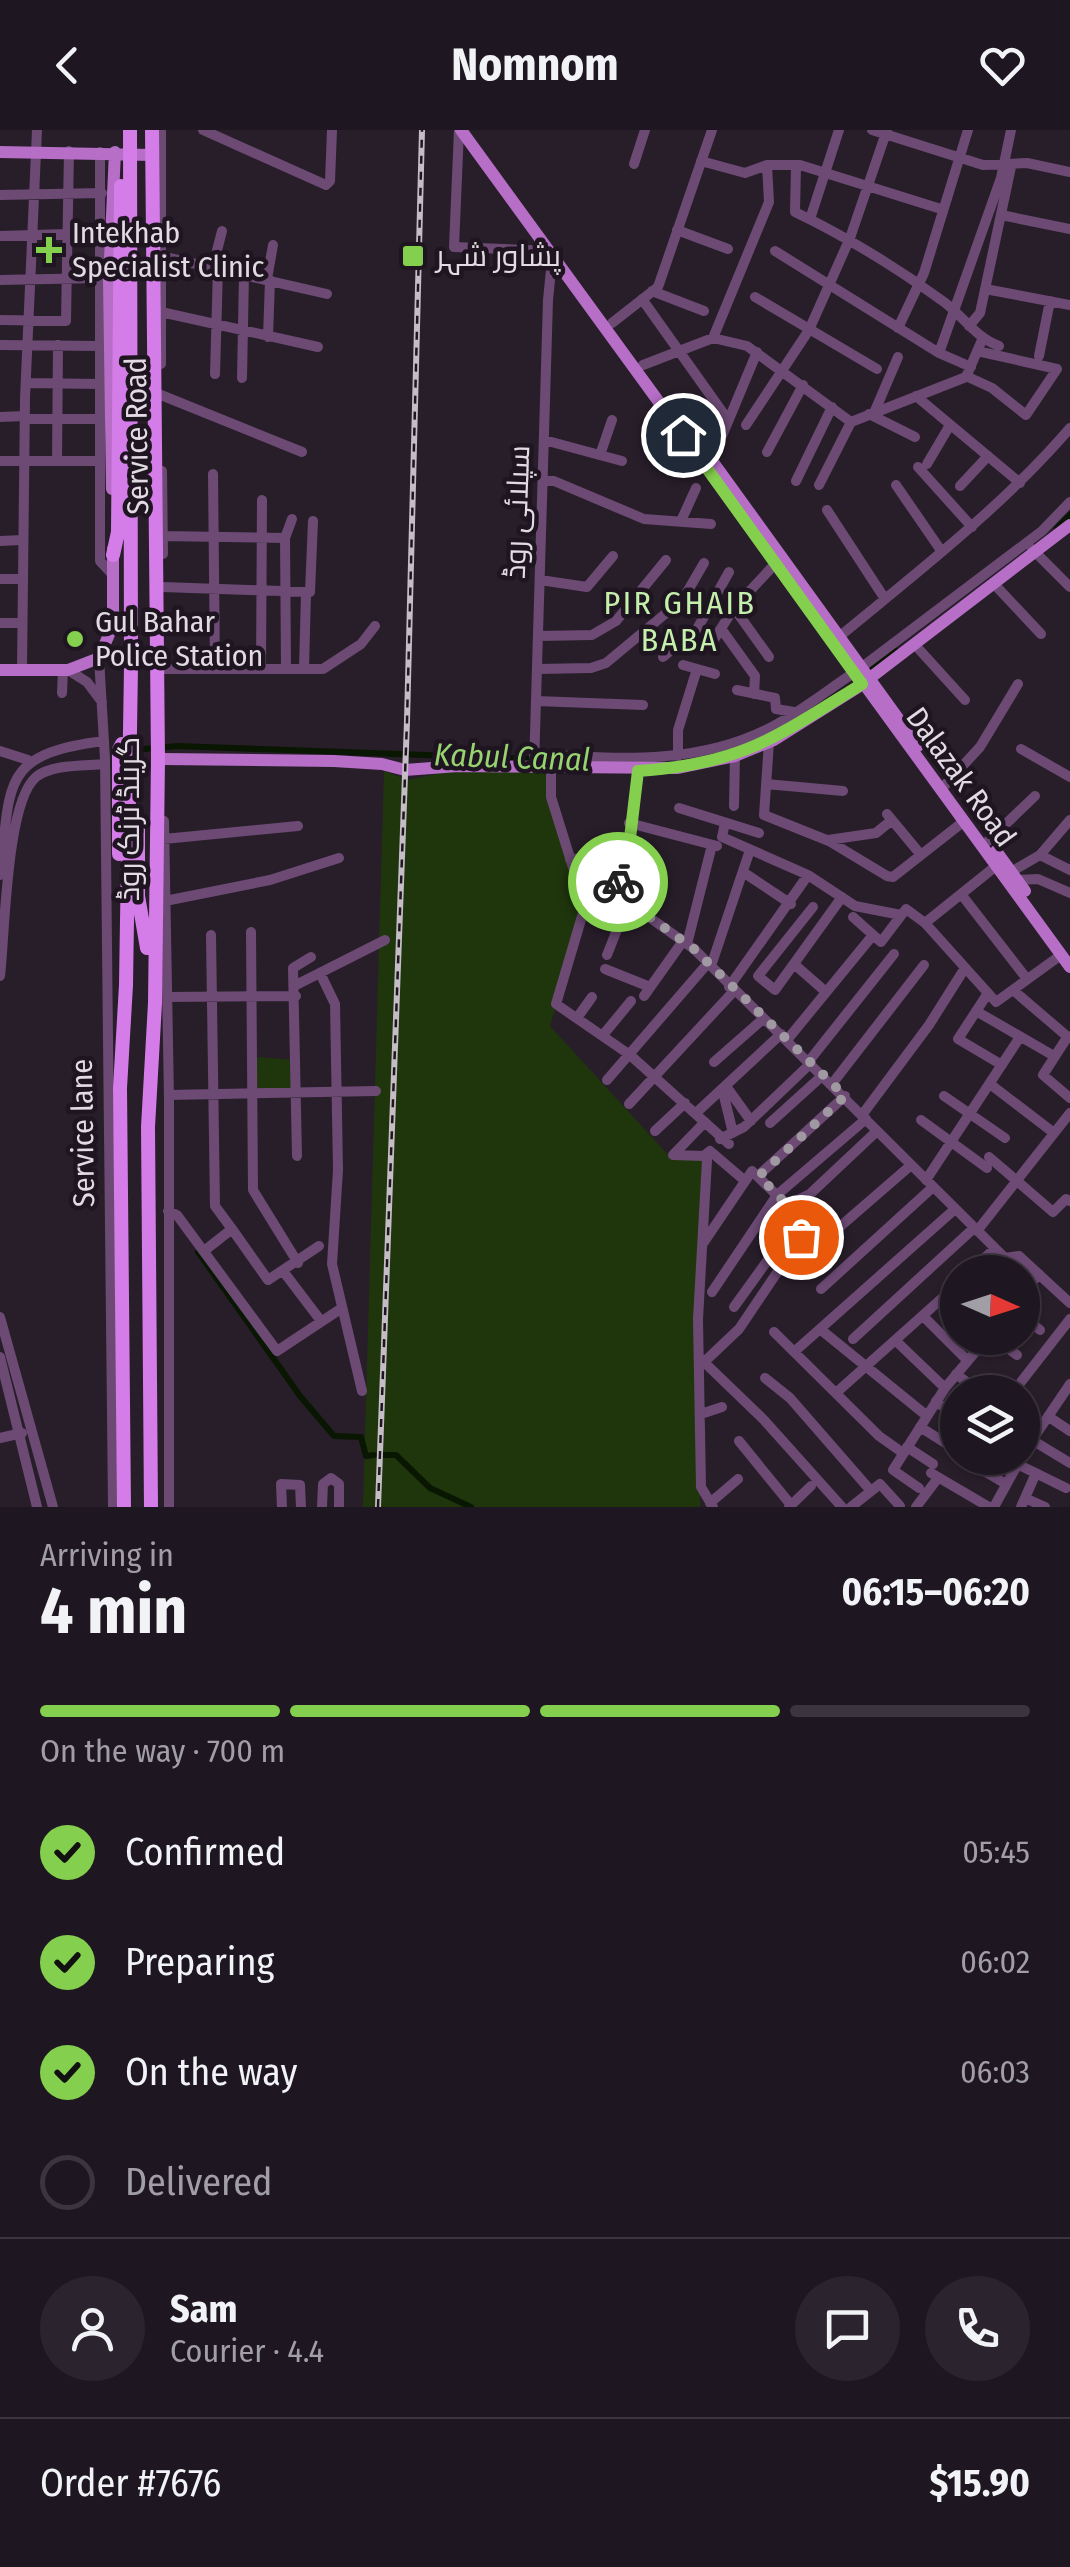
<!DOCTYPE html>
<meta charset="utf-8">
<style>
body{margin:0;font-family:"Fira Sans Condensed",Cairo,sans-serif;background:#2b232d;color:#f1f3f6;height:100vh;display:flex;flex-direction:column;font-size:38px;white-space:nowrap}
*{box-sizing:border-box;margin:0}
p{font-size:32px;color:#a19fa5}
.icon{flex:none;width:55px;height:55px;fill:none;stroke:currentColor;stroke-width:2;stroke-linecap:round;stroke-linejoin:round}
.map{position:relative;height:1377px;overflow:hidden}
.panel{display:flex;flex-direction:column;background:#1e1620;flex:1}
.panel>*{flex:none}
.needle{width:65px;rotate:93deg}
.tools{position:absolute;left:940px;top:1125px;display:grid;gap:20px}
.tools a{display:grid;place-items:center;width:100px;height:100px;border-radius:50%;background:#1e1620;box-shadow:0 2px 8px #0004,0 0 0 2px #3c353e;font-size:50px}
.pin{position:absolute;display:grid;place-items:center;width:85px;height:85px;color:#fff;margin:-42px;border:5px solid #fff;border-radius:50%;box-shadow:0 2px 10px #0007}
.courier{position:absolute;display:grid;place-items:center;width:100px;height:100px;margin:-50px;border:8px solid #84cf4d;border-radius:50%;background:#fff;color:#222;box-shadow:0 2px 12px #0007}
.summary em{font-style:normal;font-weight:700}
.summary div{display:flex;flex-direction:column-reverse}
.summary{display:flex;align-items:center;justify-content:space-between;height:170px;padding:0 40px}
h1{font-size:65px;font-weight:700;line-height:75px}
.bar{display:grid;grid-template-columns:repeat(4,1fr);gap:15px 10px;align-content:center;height:120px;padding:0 40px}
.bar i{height:12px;border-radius:8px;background:#3c353e}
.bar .on{background:#84cf4d}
.bar p{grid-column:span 4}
.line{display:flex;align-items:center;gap:25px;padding:0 40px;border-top:2px solid #3c353e}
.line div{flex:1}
.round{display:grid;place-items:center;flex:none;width:105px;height:105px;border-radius:52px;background:#2b232d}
ol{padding:0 40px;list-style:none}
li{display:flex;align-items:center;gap:30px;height:110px}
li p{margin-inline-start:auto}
li .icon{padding:10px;border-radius:50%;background:#84cf4d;color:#111;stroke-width:4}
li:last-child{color:#a19fa5}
li i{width:55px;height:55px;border:5px solid #3c353e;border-radius:50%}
header{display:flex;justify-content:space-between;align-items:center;height:130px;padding:0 40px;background:#1e1620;font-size:45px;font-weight:700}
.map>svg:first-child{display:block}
</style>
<header><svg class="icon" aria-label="back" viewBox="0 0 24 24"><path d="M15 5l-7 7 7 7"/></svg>Nomnom<svg class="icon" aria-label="heart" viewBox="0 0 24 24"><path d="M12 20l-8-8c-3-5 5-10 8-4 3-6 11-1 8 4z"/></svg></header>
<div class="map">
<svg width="1070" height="1377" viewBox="0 0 1070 1377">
<rect width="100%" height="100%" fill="#281e2a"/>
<!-- green -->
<path fill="#1f360d" d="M 551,638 L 551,667 L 585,776 L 550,896 L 671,1028 L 706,1027 L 700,1377 L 363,1377 L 384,641 L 408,650 L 454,640 Z
M 256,927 L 295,930 L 295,959 L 258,962 Z"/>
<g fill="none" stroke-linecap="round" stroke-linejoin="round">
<!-- canal -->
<path stroke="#091602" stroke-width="6" d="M 1057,398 L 1070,385
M 865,541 L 896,521
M 132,620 L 177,616 L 534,629
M 198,1122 L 300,1266 L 334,1306 L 361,1307 L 366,1326 L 374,1325
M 383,1325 L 396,1325 L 430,1358 L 471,1377"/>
<!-- minor -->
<path stroke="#6c4a74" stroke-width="10" d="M 161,0 L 161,234
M 203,0 L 326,55 L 330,51 L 332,0
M 459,0 L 454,117 L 550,121
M 872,0 L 983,35 L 1027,33 L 1070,42
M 100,22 L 100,431 L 113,445
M 701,31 L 745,43 L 767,35 L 800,35 L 941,79
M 634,34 L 645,0
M 796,35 L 795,82 C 849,108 896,137 944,172 C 964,187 975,207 999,216
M 0,65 L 102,63
M 1001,85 L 1070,99
M 810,89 L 839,0
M 677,100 L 728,119
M 0,106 L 101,103
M 775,121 L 939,223 L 971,237
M 161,126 L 327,164
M 213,136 L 222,101
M 267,149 L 273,115
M 0,150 L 100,148
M 985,159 L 1070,175
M 652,161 L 704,181
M 755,167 L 877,239
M 642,169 L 728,290
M 161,182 L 318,217
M 0,190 L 66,191 L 69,21
M 612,193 L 658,157 L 712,0
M 969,196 L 980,183 L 1011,37
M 898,198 L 924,143 L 968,0
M 268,207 L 270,150
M 713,208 L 769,72 L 767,35
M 0,215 L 100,216
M 939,223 L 1001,48 L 1011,0
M 1039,226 L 1050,171
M 643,235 L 713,208 L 747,216 L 851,292 L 966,247 L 982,210
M 215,244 L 218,138
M 966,246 L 992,258 L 1026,285 L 1057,239 L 977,221
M 242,248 L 244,144
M 26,253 L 100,254
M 161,265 L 302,322
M 916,266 L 1020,353
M 874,283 L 898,227
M 869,284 L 915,307
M 0,287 L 25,286
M 25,289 L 100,289
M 746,295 L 809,200 L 850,108 L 887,0
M 544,310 L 622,331
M 767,322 L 803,255
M 600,325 L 612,290
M 712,330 L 757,222
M 0,331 L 100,331
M 57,331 L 58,215
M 927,334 L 950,295
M 918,337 L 972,397
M 162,341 L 163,424
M 213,344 L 215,539
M 543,351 L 554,351 L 644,389 L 711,394
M 796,351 L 832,277
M 819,355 L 851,292
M 896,355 L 942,422
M 960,356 L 988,326
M 827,380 L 885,469
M 681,391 L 696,358
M 163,406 L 285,408
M 0,411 L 23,410
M 1032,419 L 1070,457
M 0,449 L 22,449
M 540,450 L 587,457 L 613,426
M 995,455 L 1041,504
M 162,457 L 310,462 L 313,391
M 734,478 L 769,527
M 0,493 L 22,493
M 722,500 L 755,546 L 754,564
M 538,506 L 592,505 L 616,491 L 666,430
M 840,506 C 920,440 1002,377 1070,298
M 713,511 L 734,478 L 774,435
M 916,516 L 965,570
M 663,527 L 697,499 L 729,442
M 99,528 L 105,629 L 113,1377
M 683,535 L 715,544
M 862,537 L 1042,401 L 1070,372
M 163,539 L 323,539 L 361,514 L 375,496
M 261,539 L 262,370
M 286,539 L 285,408 L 292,389
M 304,539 L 306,463
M 537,539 L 591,538 L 606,533 L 683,469 L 704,433
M 22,540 L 25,268 L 37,0
M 68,540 L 87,552 L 102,572
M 737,560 L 775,568 L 776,579 L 794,582
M 62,563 L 63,540
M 536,571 L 643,575
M 769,612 L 764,685 L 829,711 L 887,746 L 893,747 L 963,692
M 1021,619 L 1070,647
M 0,621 L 28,630
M 535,624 C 618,629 702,636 777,594 C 804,579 829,559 855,542
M 678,626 L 678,600 L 697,539
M 534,637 L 548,170 L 551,140 L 559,133
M 551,638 L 551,667 L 585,776 L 556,874 L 630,925 L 729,1014
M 766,654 L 843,661
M 945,655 L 980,617 L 1018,554
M 734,676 L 735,626
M 679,678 L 759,703
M 887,684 L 921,725
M 164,691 L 169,968 L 169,1377
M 629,693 L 717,716
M 725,693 L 722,707 L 808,745 L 855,776 L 901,785
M 164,709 L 298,696
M 828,710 L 876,703 L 892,690
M 988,711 L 1035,666
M 1040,725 L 1070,740
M 570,729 L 627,727
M 743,742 L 791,774
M 1011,742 L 1040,725 L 1070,690
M 0,745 C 11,653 0,624 104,611
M 1017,750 L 1038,749 L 1070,763
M 581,763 L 607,771 C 636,739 630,682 638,641
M 615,763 L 694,819 L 1005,1128 L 1019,1126 L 1070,1173
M 961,764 L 1027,849
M 165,771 L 270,750 L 339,728
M 813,777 L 758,846 L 775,860 L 842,767
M 853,787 L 881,812 L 906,779 L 925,793 L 996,872 L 1061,825
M 925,793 L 996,736
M 251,802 L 253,1060 L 298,1133
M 687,814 L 712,715
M 607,825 L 628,772
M 794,834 L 826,862
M 711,836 L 750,720
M 605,839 L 650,857
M 321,845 L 335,874 L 338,1040 L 332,1134 L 362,1261
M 0,846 C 5,804 6,672 36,647 C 52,634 85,636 105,634
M 296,855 L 385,810
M 729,857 L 808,745
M 1013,860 L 1069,908
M 988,863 L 958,909 L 1002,935
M 644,866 L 683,811
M 168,867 L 296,866
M 976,881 L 1054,926
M 577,888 L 592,867
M 603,905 L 631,871
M 1068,906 L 1043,945 L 1070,968
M 787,910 L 873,805
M 809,931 L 894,824
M 714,932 L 763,889
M 607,950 L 708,833
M 832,954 L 924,835
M 990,954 L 1054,1003
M 728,959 L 751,991
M 723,962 L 733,1003
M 169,965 L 376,961
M 944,966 L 1005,1008
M 629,974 L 733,862
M 696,983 L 781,904
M 862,985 L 929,895 L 965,838
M 921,990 L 987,1038
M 705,992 L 673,1025 L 704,1026 L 707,1030 L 698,1189 L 701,1357 L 713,1377
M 770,993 L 823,945
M 655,1001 L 685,973
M 720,1009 L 744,997 L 811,933
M 705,1025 L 710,1021 L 744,1050
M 297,1026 L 293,838 L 311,827
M 989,1027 L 1053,1082 L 1066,1069 L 1070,1071
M 759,1045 L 845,966
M 926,1050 L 1020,907
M 787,1075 L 810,1064 L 877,1001
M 168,1081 L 177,1085 L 277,1221 L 342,1178
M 232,1099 L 268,1150 L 319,1116
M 977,1101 L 1070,983
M 813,1120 L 910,1036
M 204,1121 L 232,1099 L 215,1076 L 211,805
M 283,1141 L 321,1191
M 970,1142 L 995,1118
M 821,1159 L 933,1057
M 712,1162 L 777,1065 L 866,989
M 1022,1164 L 1039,1144
M 734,1177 L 796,1091
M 1022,1185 L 1040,1200
M 923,1186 L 967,1230
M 0,1187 L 53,1377
M 820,1199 L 927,1286
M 774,1202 L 879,1306 L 903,1323
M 994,1208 L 1017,1225
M 853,1209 L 974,1098
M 896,1211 L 945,1258
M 794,1222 L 955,1079
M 0,1227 L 37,1377
M 706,1234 L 764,1290 L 842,1377
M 701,1235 L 739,1199 L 801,1107 L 792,1080 L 752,1041 L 704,1112
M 956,1244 L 980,1262
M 765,1248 L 790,1268 L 871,1361
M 1021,1252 L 1070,1189
M 837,1262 L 958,1154
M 936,1271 L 958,1289
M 701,1284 L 722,1277
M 1049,1287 L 1070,1301
M 920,1297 L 947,1314
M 0,1308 L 22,1303
M 1032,1310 L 1070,1333
M 739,1311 L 791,1375
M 907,1317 L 933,1334
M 1022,1325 L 1070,1254
M 962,1328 L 1006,1354
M 1017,1334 L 1066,1358
M 931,1343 L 989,1377
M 919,1358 L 893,1340 L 945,1258 L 987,1208
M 1025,1368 L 1045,1377
M 710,1373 L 738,1349
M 282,1377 L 281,1354 L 300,1355 L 301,1377
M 322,1377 L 323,1354 L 331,1348 L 339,1354 L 339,1377
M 789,1377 L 811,1356
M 851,1377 L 880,1354 L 900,1376
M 916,1377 L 938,1348
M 994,1377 L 1021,1328
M 1021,1377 L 1036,1343"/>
<!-- major -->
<path stroke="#b66ec6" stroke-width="12" d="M 461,0 L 1070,837
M 0,22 L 152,25
M 684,292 L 918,616
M 112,359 L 109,150 L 115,22
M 0,540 L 68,540 L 99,528 L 113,495 L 113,419
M 870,548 L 1070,395
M 163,629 L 334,631 L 382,634 L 405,640 L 458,636 L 677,638 L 735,626 L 774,610 L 863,554
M 996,721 L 1025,761"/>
<!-- highway -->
<path stroke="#d47ce7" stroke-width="14" d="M 113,425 L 118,402 L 121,56
M 138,696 L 138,766 L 147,818
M 119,724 L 119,620 L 122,614 L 134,615
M 124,1377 L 120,958 L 126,855 L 131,537 L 130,0
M 151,1377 L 148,997 L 155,873 L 158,629 L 152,0"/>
<!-- rail casing -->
<g stroke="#c4bdc6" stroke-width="6">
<path id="rail" d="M 378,1377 L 407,591 L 422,0"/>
</g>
<!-- rail -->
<use href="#rail" stroke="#1e1520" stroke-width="2.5" stroke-dasharray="8" stroke-linecap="butt"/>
</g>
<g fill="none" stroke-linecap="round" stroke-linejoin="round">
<!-- done -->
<path stroke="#a199a2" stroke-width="10" stroke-dasharray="0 18" d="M 618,752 L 615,762 L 694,819 L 845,966 L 759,1046 L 792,1080 L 801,1107"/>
<!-- route -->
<path stroke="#84cf4d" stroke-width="12" d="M 618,752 L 628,725 L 638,641 C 743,634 776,607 862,554 L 683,305"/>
</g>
<!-- markers -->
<g fill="#84cf4d" stroke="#1e1520" stroke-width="4">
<path d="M44 105h10v10h10v10h-10v10h-10v-10h-10v-10h10z"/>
<rect x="401" y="114" width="24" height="24" rx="5"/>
<circle cx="75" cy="509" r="10"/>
</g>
<g text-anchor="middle" stroke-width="9" stroke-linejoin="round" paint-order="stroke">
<!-- poi labels -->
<g font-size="30" fill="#e2dbe3" stroke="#1e1520" text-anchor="start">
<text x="72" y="113">Intekhab<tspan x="72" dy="34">Specialist Clinic</tspan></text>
<text x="436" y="136">پشاور شہر</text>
<text x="95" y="502">Gul Bahar<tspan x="95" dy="34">Police Station</tspan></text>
</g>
<!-- street labels -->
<g font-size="30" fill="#e2dbe3" stroke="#1e1520">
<text transform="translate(137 306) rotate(-91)" y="10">Service Road</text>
<text transform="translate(517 382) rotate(-88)" y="10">سپلائی روڈ</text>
<text transform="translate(961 647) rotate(54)" y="10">Dalazak Road</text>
<text transform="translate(129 689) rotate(-90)" y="10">گرینڈ ٹرنک روڈ</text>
<text transform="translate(83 1003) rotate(-91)" y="10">Service lane</text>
</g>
<!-- neighbourhood labels -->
<g font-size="32" letter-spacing="2.5" fill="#c5efac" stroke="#1e1520">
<text x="680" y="484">PIR GHAIB<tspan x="680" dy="37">BABA</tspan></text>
</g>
<!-- water labels -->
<g font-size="32" font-style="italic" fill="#97d370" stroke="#1e1520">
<text transform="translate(512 627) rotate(2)" y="11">Kabul Canal</text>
</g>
</g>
</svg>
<div class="tools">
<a><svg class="needle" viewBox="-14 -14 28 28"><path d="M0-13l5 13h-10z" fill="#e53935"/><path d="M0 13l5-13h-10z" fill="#a19fa5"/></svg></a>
<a><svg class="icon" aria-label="layers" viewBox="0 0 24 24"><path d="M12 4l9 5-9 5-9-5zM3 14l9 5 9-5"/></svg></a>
</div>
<div class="pin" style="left:801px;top:1107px;background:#ea580c"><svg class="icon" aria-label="bag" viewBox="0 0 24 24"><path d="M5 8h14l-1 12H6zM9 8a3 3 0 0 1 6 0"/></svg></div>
<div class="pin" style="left:683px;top:305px;background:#1f2937"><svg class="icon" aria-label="home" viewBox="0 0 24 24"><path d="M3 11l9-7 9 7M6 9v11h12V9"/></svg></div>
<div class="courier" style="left:618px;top:752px"><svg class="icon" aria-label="bike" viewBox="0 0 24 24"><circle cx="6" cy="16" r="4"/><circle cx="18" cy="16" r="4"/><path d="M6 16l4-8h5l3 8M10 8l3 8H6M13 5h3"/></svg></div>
</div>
<section class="panel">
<div class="summary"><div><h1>4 min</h1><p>Arriving in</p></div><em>06:15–06:20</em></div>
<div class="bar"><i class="on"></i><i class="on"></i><i class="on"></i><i></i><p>On the way · 700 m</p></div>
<ol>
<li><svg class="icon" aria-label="check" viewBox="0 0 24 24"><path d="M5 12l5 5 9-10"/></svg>Confirmed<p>05:45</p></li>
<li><svg class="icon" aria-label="check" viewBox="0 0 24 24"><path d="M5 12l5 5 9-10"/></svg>Preparing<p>06:02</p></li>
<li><svg class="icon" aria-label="check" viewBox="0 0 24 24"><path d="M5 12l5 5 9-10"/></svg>On the way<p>06:03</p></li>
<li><i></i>Delivered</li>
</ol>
<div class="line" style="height:180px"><a class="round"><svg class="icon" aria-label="person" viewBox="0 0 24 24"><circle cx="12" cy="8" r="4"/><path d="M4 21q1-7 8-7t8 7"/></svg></a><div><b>Sam</b><p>Courier · 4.4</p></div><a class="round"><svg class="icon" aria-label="chat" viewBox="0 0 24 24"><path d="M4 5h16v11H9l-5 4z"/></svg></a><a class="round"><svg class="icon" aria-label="phone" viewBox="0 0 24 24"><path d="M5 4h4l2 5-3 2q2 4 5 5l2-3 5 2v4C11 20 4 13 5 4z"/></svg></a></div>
<div class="line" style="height:130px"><div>Order #7676</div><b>$15.90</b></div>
</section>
